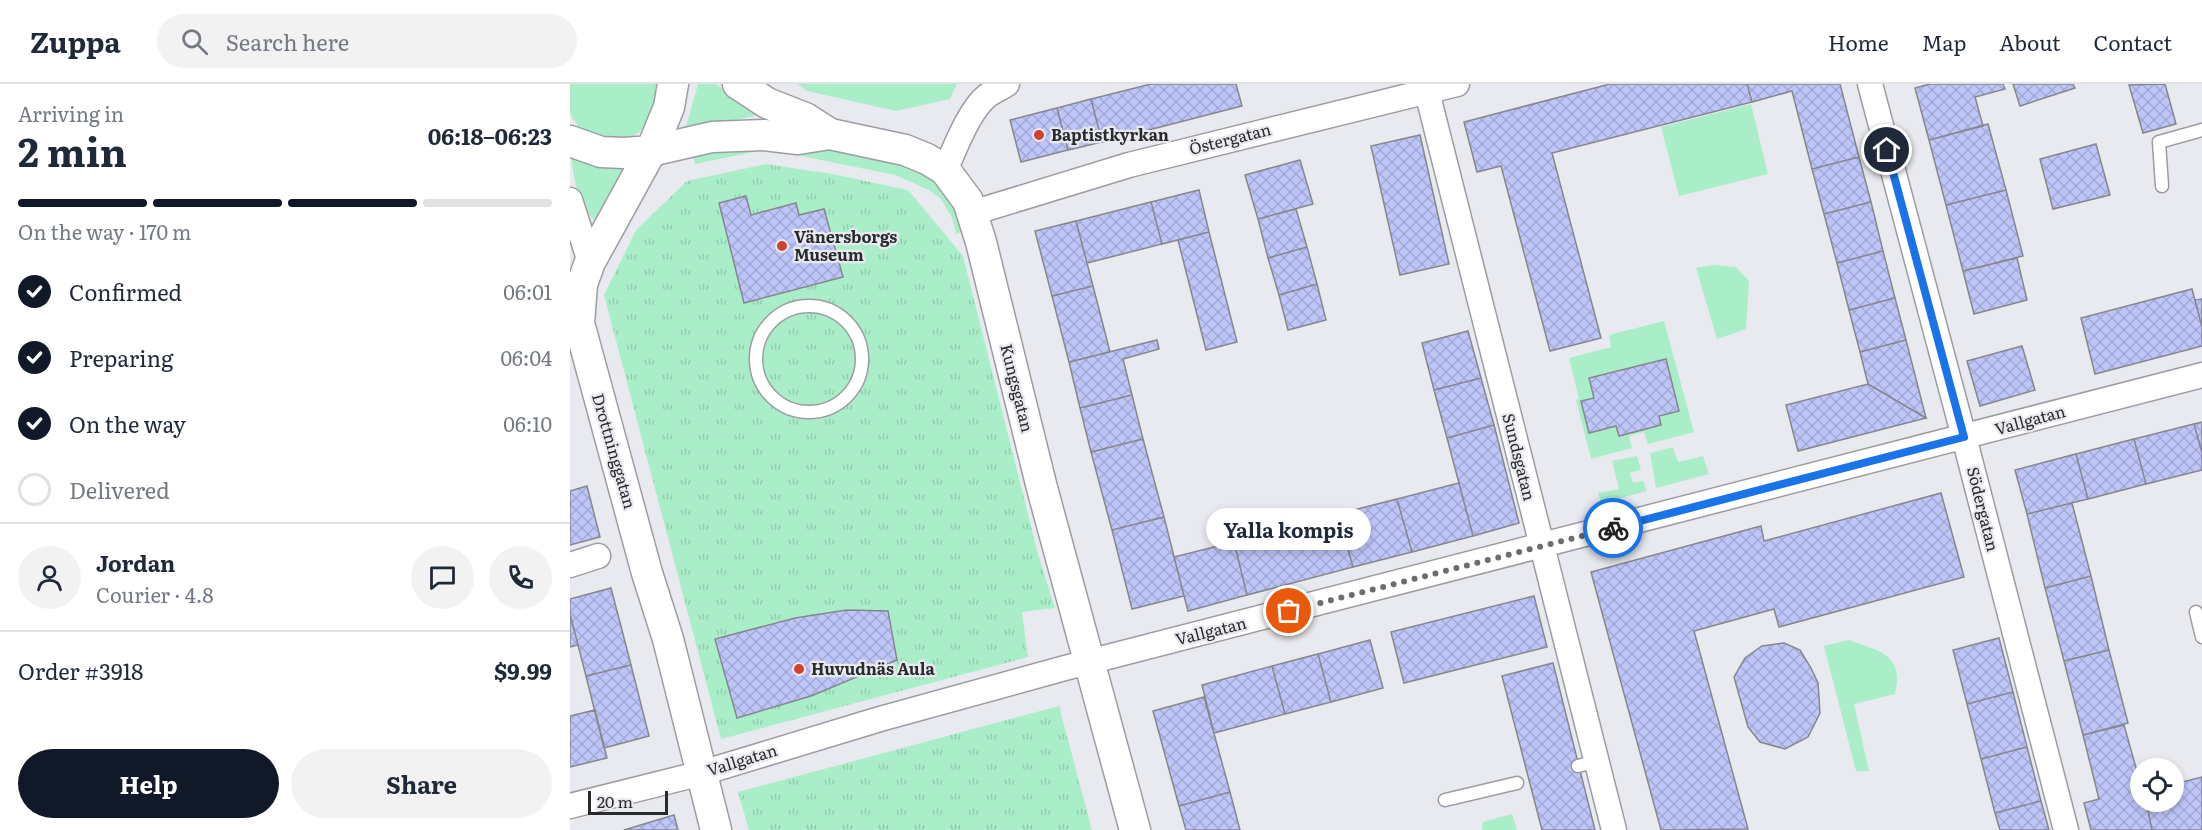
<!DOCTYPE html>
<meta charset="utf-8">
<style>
body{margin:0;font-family:Literata,serif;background:#f2f2f3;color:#1f2937;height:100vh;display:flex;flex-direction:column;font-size:22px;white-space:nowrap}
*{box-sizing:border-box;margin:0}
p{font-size:20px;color:#747a83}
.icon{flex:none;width:33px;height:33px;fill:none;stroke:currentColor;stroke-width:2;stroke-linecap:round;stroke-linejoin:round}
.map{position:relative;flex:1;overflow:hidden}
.details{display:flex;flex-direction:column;background:#fff;width:570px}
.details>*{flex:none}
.buttons{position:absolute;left:1560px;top:674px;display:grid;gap:12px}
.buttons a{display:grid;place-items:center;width:54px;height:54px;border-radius:50%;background:#fff;box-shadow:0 3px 9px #0003;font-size:30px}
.scale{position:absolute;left:18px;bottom:15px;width:80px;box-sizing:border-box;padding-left:6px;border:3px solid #292a2c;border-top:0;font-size:16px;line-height:21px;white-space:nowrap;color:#292a2c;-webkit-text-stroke:4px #e9eaf0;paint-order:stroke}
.pin{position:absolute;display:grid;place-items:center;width:51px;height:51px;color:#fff;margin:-26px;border:3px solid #fff;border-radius:50%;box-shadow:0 2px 6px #0007}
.courier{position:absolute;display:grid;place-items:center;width:60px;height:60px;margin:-30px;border:4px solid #1a73e8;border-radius:50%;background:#fff;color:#222;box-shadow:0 2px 8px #0007}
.bubble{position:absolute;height:42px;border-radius:21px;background:#fff;box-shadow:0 3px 9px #0003;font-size:20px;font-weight:700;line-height:42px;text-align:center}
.overview em{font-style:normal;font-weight:700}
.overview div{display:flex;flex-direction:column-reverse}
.overview{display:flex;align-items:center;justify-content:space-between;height:102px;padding:0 18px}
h1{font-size:39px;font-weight:700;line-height:45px}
.bar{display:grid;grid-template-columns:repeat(4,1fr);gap:9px 6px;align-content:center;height:72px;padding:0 18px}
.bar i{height:8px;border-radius:4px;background:#e0e1e3}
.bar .active{background:#111827}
.bar p{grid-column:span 4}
.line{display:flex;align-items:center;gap:15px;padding:0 18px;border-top:2px solid #e0e1e3}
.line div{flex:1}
.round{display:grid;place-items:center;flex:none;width:63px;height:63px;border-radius:32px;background:#f2f2f3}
ol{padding:0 18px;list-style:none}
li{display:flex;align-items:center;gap:18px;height:66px}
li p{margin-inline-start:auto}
li .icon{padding:6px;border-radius:50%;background:#111827;color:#fff;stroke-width:4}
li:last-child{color:#747a83}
li i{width:33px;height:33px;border:3px solid #e0e1e3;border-radius:50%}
.button{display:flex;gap:12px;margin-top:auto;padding:12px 18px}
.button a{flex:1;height:69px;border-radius:36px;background:#111827;color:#fff;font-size:24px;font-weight:700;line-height:69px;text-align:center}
.button a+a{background:#f2f2f3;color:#1f2937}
header{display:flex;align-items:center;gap:36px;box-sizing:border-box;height:84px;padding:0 30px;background:#fff;border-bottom:2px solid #e0e1e3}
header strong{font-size:28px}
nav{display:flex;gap:33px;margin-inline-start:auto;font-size:21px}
.search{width:420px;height:54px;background:#f2f2f3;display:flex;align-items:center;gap:15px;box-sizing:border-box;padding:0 21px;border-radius:33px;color:#747a83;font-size:22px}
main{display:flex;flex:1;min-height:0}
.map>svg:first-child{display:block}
</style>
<header>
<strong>Zuppa</strong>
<div class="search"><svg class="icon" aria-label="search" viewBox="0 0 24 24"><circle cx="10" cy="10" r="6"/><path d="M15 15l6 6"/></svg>Search here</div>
<nav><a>Home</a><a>Map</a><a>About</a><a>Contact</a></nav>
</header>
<main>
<section class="details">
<div class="overview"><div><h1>2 min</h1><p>Arriving in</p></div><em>06:18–06:23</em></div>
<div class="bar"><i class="active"></i><i class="active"></i><i class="active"></i><i></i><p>On the way · 170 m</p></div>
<ol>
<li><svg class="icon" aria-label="check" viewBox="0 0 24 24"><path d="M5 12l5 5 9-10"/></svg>Confirmed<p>06:01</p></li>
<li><svg class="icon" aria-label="check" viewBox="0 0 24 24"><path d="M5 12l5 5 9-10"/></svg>Preparing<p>06:04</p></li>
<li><svg class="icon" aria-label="check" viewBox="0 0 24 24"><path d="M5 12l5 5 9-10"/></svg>On the way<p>06:10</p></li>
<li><i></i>Delivered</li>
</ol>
<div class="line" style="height:108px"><a class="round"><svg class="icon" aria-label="person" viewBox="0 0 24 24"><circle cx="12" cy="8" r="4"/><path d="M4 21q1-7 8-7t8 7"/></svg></a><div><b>Jordan</b><p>Courier · 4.8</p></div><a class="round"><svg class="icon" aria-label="chat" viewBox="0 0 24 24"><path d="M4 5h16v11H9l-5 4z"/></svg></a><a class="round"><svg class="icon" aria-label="phone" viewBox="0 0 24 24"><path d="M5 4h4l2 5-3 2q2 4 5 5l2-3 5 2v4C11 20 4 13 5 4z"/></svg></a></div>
<div class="line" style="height:78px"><div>Order #3918</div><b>$9.99</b></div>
<div class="button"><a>Help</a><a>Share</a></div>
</section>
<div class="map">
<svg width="1632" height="746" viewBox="0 0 1632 746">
<defs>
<pattern id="park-tufts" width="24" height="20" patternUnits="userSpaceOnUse" patternTransform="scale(1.5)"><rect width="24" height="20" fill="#aaeec9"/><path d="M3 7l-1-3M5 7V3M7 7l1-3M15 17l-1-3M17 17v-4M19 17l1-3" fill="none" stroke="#92ccad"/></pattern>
<pattern id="building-cross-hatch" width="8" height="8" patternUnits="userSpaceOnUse" patternTransform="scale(1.5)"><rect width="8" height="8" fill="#bec5f8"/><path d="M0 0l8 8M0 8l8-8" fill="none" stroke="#a3a9d5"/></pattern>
</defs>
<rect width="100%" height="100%" fill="#e9eaf0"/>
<!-- green -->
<path fill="#aaeec9" d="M 0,0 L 92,0 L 85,30 L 74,44 L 61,54 L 43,58 L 10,45 L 0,30 Z
M 128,0 L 146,0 L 189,31 L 115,46 Z
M 227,0 L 387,0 L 380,15 L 326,27 L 237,7 Z
M 1181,20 L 1198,90 L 1109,112 L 1091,43 Z
M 189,58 L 260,66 L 334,79 L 368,100 L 383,118 L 394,147 L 386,150 L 382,134 L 371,115 L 359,106 L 325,91 L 221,70 L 188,67 L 125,80 L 122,66 Z
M 1,65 L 57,79 L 24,136 C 7,118 2,89 1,65 Z
M 1143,181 L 1166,183 L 1179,197 L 1176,245 L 1147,255 L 1126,184 Z
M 1094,237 L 1124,348 L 1078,360 L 1074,348 L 1059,352 L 1062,364 L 1021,375 L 1006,316 L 1009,315 L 999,274 L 1041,263 L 1039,251 Z
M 1103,363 L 1108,378 L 1133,372 L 1139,390 L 1086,404 L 1080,369 Z
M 1067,372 L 1071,386 L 1060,389 L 1063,399 L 1073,397 L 1077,407 L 1031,419 L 1028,409 L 1049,405 L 1042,377 Z
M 1278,556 C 1308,566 1335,570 1325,610 L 1284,620 L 1299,687 L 1286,687 L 1254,562 Z
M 942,730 L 947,746 L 912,746 L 913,738 Z"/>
<!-- park -->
<path fill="url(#park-tufts)" d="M 196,80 L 262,90 L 338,106 L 393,172 L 468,470 L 485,524 L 452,528 L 458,573 L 151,655 L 34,211 L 66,146 L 117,97 Z
M 489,622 L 522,746 L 179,746 L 168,708 Z"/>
<!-- building -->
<path fill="url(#building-cross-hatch)" stroke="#86878c" stroke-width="1.5" d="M 581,0 L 666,0 L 672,22 L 532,58 L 521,15 Z
M 1040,0 L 1177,0 L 1182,18 L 982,69 L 1031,254 L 980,267 L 931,82 L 907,88 L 894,38 Z
M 1177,0 L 1270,0 L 1289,73 L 1242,85 L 1222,7 L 1182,18 Z
M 1360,0 L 1433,0 L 1435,5 L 1405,13 L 1413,42 L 1359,56 L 1345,4 Z
M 1443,0 L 1503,0 L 1505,4 L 1450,22 Z
M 1595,0 L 1606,40 L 1573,49 L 1559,1 Z
M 521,15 L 532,58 L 498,66 L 487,24 Z
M 487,24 L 498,66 L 451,78 L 440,36 Z
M 1418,40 L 1436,106 L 1376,121 L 1359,56 Z
M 850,51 L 879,180 L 830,191 L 801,62 Z
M 1526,60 L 1540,111 L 1483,125 L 1470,75 Z
M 1289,73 L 1301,118 L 1254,130 L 1242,85 Z
M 730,76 L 743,120 L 688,135 L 675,91 Z
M 629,106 L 639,148 L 592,160 L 581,118 Z
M 1436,106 L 1453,172 L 1393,187 L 1376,121 Z
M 176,112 L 181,131 L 226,119 L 229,131 L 254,125 L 273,193 L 174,219 L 149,119 Z
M 581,118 L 592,160 L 517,179 L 506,137 Z
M 1301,118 L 1313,167 L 1267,179 L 1254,130 Z
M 726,125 L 737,163 L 698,174 L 688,135 Z
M 506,137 L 523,202 L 482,212 L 465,147 Z
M 639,148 L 667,258 L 636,266 L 608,156 Z
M 737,163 L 747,200 L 709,211 L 698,174 Z
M 1313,167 L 1325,214 L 1279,226 L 1267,179 Z
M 1447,174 L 1457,216 L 1404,230 L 1393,187 Z
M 747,200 L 756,236 L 718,246 L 709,211 Z
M 523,202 L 540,268 L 499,278 L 482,212 Z
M 1622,205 L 1632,243 L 1632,262 L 1525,290 L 1511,234 Z
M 1325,214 L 1336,256 L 1290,268 L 1279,226 Z
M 1632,215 L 1632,243 L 1625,216 Z
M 898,247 L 911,294 L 864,306 L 852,259 Z
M 587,256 L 589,265 L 553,275 L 562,311 L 510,324 L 499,278 Z
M 1336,256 L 1356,334 L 1298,300 L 1290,268 Z
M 1452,262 L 1465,306 L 1410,322 L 1397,277 Z
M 1096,275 L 1109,327 L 1089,332 L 1091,341 L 1049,352 L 1046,342 L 1019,349 L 1011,317 L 1024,314 L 1019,294 Z
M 911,294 L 924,341 L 877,354 L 864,306 Z
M 1298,300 L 1356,334 L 1228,367 L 1216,321 Z
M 562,311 L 573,355 L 521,368 L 510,324 Z
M 1632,338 L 1632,369 L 1624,340 Z
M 1624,340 L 1632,369 L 1632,386 L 1576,400 L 1564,355 Z
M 924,341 L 949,439 L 903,452 L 877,354 Z
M 573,355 L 594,433 L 542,446 L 521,368 Z
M 1564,355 L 1576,400 L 1518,415 L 1506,370 Z
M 1506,370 L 1518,415 L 1457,430 L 1445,386 Z
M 889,399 L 903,452 L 842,468 L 827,415 Z
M 17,402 L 30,453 L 0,461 L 0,407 Z
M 1371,409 L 1394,493 L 1209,543 L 1204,525 L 1124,547 L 1178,745 L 1091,746 L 1021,488 L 1191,442 L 1194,457 Z
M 827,415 L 842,468 L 783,483 L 768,430 Z
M 1502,419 L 1521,492 L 1475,504 L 1457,430 Z
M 768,430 L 783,483 L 677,511 L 664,458 Z
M 594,433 L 614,512 L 562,525 L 542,446 Z
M 664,458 L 677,511 L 618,527 L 604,473 Z
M 1521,492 L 1539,566 L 1494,577 L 1475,504 Z
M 41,504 L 61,581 L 16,592 L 0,530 L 0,515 Z
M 964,512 L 977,563 L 834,599 L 821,548 Z
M 277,526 L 318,527 L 327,576 L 241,612 L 167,634 L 145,555 L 225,534 Z
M 0,530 L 8,561 L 0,563 Z
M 1429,554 L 1443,608 L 1397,620 L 1383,566 Z
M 800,556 L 813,604 L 761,618 L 748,570 Z
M 1214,559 L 1230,566 L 1241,584 L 1248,599 L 1250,629 L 1238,653 L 1215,665 L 1190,658 L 1178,643 L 1164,593 L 1175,574 L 1192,562 Z
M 1539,566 L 1558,639 L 1513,651 L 1494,577 Z
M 748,570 L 761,618 L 715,630 L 702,582 Z
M 983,579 L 1025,746 L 972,746 L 932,592 Z
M 61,581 L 79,652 L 34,664 L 16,592 Z
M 702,582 L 715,630 L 644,649 L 632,601 Z
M 1443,608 L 1457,663 L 1411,675 L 1397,620 Z
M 634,613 L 660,708 L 609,722 L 583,627 Z
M 25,626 L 37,674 L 0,683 L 0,632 Z
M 1554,641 L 1570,698 L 1570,717 L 1576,717 L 1582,746 L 1521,746 L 1514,719 L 1529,715 L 1513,651 Z
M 1457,663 L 1471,717 L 1425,729 L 1411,675 Z
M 1632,693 L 1632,746 L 1582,746 L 1576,717 L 1604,717 L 1604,700 Z
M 660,708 L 670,746 L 616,746 L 609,722 Z
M 1471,717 L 1479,746 L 1430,746 L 1425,729 Z
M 104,731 L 108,746 L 54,746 Z"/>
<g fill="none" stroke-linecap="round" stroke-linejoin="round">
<!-- service casing -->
<g stroke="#9c9da2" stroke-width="15">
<path id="service" d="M 1592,102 L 1589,58 L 1632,46
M186 275a53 53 0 1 1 106 0a53 53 0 1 1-106 0Z
M 1626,528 L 1632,553
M 1008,682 L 1027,677
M 875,716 L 947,699"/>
</g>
<!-- minor casing -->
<g stroke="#9c9da2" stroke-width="27">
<path id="minor" d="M 855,0 L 1044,746
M 1300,0 L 1394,353 L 1496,746
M 375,86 C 385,65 399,26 417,12 C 423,7 431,4 437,0
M 0,116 L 20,178
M 402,129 L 559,81 L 887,0
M 0,481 L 28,472
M 0,722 L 132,689 L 310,635 L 495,584 L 1632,291"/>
</g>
<!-- tertiary casing -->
<g stroke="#9c9da2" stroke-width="33">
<path id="tertiary" d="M 103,0 L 99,23 L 81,67 L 20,178 L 12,200 L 9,239 L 77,489 L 98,555 L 146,746
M 168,0 L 197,19 L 235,34 L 260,50 L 335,66 L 357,75 L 375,86 L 398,117 L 411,158 L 472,404 L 565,746
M 0,57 L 31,68 L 54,69 L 81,67 L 142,53 L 194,51 L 228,55 L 260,50"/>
</g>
<!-- service -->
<use href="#service" stroke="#fff" stroke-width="12"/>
<!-- minor -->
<use href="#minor" stroke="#fff" stroke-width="24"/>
<!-- tertiary -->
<use href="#tertiary" stroke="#fff" stroke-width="30"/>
</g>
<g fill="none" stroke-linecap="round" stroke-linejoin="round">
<!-- done -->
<path stroke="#6c6d71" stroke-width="6" stroke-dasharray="0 10.8" d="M 719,527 L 1043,444"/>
<!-- route -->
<path stroke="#1a73e8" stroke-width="8" d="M 1043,444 L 1394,353 L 1317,66"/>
</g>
<!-- markers -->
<g fill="#cf4232" stroke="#e9eaf0" stroke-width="2">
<circle cx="469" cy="51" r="6"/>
<circle cx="212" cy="162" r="6"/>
<circle cx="229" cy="585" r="6"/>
</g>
<g text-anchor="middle" stroke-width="4.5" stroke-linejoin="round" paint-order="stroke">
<!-- poi labels -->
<g font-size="16" font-weight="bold" fill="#292a2c" stroke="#e9eaf0" text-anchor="start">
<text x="481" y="57">Baptistkyrkan</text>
<text x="224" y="159">Vänersborgs<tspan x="224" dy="18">Museum</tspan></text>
<text x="241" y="591">Huvudnäs Aula</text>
</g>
<!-- street labels -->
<g font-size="16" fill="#292a2c" stroke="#e9eaf0">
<text transform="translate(660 55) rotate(-14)" y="6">Östergatan</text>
<text transform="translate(447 304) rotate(76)" y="6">Kungsgatan</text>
<text transform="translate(1460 336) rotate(-15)" y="6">Vallgatan</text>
<text transform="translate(44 367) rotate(74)" y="6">Drottninggatan</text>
<text transform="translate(949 373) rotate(76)" y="6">Sundsgatan</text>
<text transform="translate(1413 425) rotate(76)" y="6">Södergatan</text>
<text transform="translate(641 547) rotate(-14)" y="6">Vallgatan</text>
<text transform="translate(172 676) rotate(-17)" y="6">Vallgatan</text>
</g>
</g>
</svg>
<div class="buttons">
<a><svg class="icon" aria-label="locate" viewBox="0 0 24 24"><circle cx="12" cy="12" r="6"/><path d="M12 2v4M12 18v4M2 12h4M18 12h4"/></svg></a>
</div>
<div class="scale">20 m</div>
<div class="pin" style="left:719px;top:527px;background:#ea580c"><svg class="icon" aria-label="bag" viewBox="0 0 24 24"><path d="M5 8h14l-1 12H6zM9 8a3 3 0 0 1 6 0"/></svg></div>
<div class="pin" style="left:1317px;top:66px;background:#1f2937"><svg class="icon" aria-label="home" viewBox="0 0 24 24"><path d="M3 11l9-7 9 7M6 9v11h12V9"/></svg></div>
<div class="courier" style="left:1043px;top:444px"><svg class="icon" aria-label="bike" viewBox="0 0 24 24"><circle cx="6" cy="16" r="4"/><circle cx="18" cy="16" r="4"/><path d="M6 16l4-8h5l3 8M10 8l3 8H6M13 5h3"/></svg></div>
<div class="bubble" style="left:636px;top:424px;width:165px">Yalla kompis</div>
</div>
</main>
